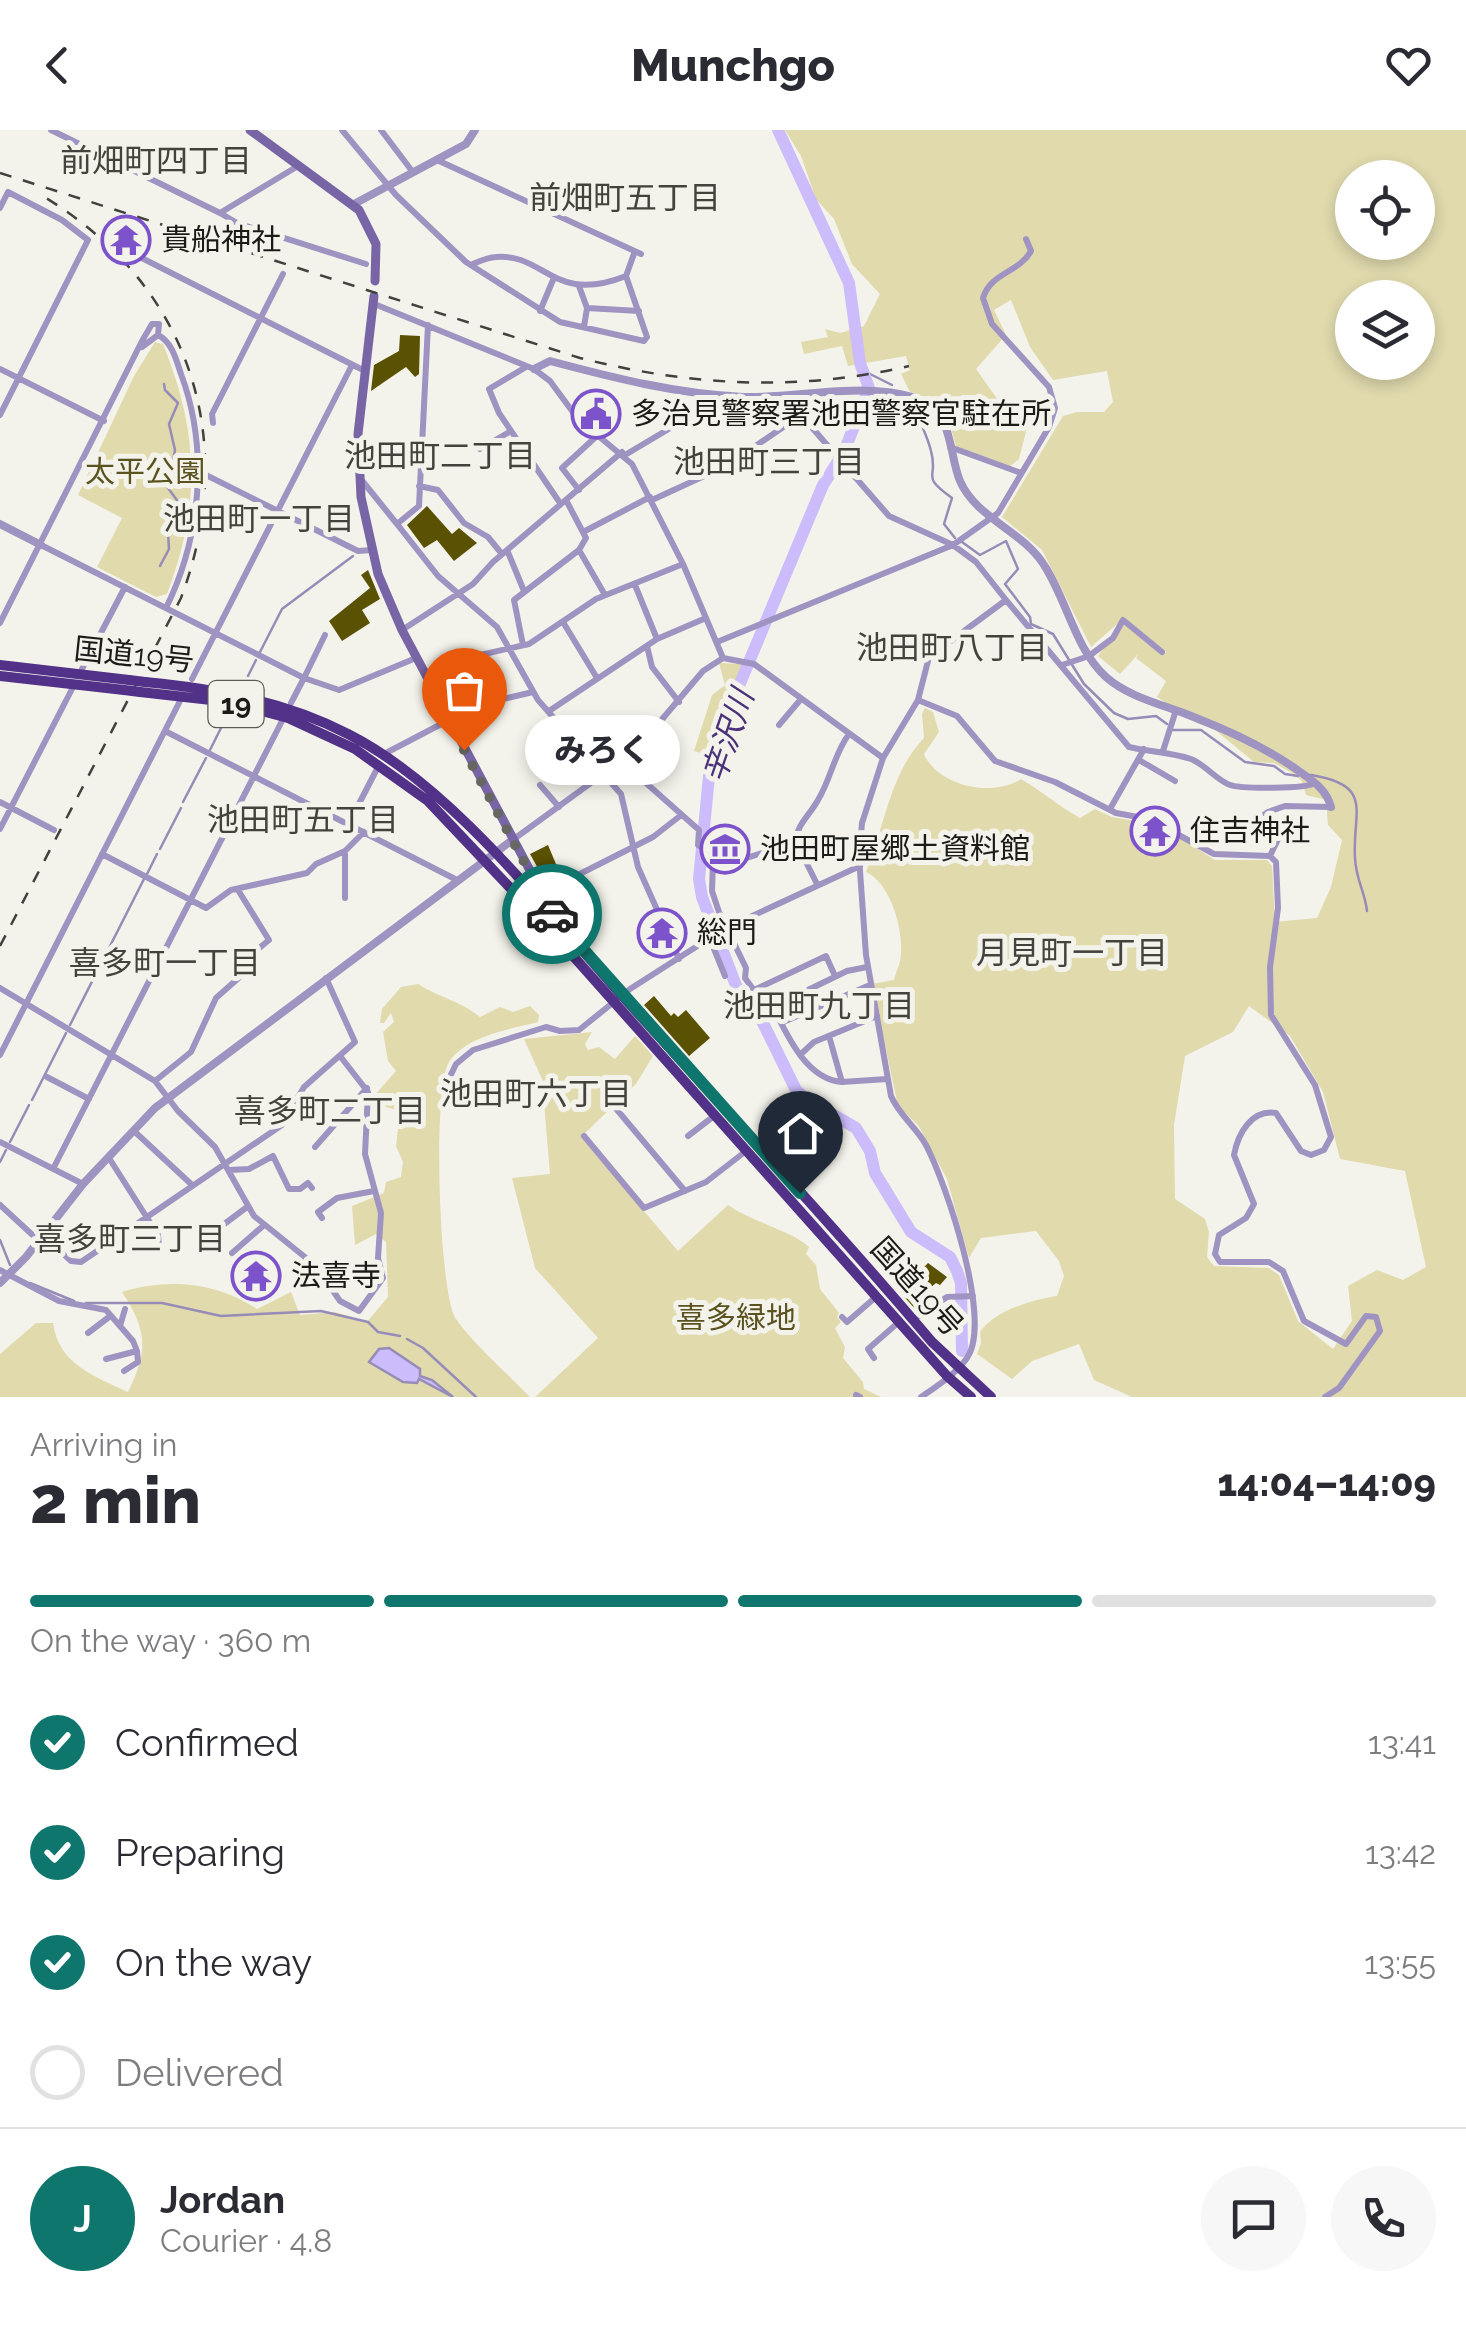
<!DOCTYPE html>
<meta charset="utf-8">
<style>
body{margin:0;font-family:Raleway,"Noto Sans JP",sans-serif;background:#f7f7f7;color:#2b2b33;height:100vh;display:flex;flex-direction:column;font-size:38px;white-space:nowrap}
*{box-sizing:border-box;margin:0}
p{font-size:32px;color:#7c7c81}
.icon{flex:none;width:55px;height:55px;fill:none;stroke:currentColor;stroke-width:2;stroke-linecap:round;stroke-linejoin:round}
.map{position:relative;height:1267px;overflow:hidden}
.drawer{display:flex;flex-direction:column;background:#fff;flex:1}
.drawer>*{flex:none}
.tools{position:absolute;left:1335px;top:30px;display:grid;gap:20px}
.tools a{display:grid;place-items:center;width:100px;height:100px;border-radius:50%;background:#fff;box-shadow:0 5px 15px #0003;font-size:50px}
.pin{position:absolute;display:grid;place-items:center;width:85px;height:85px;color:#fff;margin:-102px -42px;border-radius:50% 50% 50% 0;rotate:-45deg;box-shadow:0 0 10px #0007}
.pin .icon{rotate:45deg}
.courier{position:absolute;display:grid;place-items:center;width:100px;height:100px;margin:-50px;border:8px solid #0f766e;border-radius:50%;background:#fff;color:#222;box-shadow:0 2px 12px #0007}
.bubble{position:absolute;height:70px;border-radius:35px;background:#fff;box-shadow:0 5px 15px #0003;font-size:32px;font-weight:800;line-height:70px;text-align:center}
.overview em{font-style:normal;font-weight:800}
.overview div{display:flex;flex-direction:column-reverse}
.overview{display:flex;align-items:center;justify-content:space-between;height:170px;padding:0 30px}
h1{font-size:65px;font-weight:800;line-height:75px}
.bar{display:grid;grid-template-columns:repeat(4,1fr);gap:15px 10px;align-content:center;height:120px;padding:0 30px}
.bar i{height:12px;border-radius:8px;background:#e1e1e2}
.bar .selected{background:#0f766e}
.bar p{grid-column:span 4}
.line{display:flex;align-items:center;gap:25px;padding:0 30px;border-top:2px solid #e1e1e2}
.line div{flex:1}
.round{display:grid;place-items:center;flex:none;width:105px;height:105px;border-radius:52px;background:#f7f7f7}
ol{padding:0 30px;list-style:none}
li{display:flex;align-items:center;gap:30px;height:110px}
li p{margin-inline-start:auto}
li .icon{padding:10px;border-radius:50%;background:#0f766e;color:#fff;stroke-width:4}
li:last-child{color:#7c7c81}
li i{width:55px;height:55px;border:5px solid #e1e1e2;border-radius:50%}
header{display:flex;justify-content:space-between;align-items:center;height:130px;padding:0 30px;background:#fff;font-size:45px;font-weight:800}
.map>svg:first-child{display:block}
</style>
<header><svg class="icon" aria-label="back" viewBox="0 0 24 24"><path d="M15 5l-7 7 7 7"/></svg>Munchgo<svg class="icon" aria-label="heart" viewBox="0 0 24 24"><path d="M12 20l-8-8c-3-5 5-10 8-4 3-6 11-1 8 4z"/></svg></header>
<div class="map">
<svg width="1466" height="1267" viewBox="0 0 1466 1267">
<rect width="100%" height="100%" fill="#f4f3eb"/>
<!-- green -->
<path fill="#e0daad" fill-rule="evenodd" d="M 785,0 L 1466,0 L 1466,1267 L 1132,1267 L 1094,1250 L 1079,1214 L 1032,1231 L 1012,1249 L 977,1224 L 981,1213 L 980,1202 C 994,1181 1031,1170 1057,1166 L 1064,1146 L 1059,1131 L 1036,1101 L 981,1108 L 969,1128 L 947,1049 L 918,995 L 898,976 L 872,854 L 894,850 C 895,845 897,840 899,835 C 907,809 892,753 866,742 C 884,698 890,643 924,608 L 922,584 L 925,578 L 933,582 L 939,602 L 924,624 C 938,656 992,668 1021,649 C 1042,661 1058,676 1080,688 L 1095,679 L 1112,687 L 1159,695 L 1215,730 L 1267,730 L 1272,736 L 1275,792 L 1317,788 L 1331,757 L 1342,710 L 1328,695 L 1326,670 L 1306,665 L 1302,651 L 1292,643 L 1274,633 L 1254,632 L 1214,599 L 1197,593 L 1157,567 L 1166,551 L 1136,528 L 1139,523 L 1120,544 L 1098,526 L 1123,490 L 1162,525 L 1166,522 L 1124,488 L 1091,517 L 1042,420 L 1002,387 L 1063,286 L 1077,282 L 1104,282 L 1113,272 L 1107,241 L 1053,250 L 1030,217 L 1011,170 L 994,180 L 1006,205 L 976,239 L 1010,287 L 1027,298 L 1019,329 L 1008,338 L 956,316 C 949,287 940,270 910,262 L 901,244 L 910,240 L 906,226 L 848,236 L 842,216 L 804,224 L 801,212 L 828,207 L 825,199 L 840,203 L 864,196 L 880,164 L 852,134 L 834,89 L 816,69 L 801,26 ZM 1352,48 L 1418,48 L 1418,112 L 1352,112 ZM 1352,168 L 1418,168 L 1418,232 L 1352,232 ZM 1249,876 L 1290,906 L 1323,962 L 1340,1029 L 1405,1041 L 1426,1137 L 1403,1150 L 1377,1140 L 1348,1156 L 1352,1191 L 1333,1219 L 1298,1191 L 1279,1145 L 1269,1138 L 1214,1136 L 1207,1127 L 1209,1102 L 1205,1089 L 1175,1069 L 1174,995 L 1185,926 L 1233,902 Z
M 155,212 L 163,214 C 199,303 201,374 167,464 L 156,467 L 97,437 L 122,388 L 78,365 L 134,246 Z
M 719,533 L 744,534 L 707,625 L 694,621 L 712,565 L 725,555 Z
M 418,854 C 442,869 457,869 480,887 L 500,877 L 513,882 L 530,876 L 539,885 L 538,892 C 510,899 466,906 449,932 C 432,959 439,1165 456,1189 C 476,1217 506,1242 530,1267 L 0,1267 L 0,1224 L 36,1193 L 53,1193 C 58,1234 96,1247 128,1262 C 148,1221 148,1201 122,1162 C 169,1148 216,1152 257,1179 L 291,1162 L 300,1185 L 335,1182 L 367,1192 L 388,1167 L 386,1112 L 376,1104 L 355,1115 L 352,1076 L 384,1063 L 386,1052 L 401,1047 L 403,1032 L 396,1016 L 400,981 L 373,973 L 373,967 L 396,941 L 388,931 L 383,902 L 394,892 L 391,883 L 384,893 L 380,893 L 382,879 L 401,857 Z
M 592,902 L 585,914 L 588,920 L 599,917 L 615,929 L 635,906 L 653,926 L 636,954 L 581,1007 L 678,1121 L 728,1075 C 752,1092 792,1101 809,1117 L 806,1124 L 816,1135 L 820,1159 L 839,1183 L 837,1187 L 841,1192 L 835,1198 L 845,1217 L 843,1228 L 863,1252 L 864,1259 L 881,1267 L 535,1267 L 598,1208 L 535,1138 L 512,1048 L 550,1044 L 542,949 L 524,909 Z"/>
<!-- water -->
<path fill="#ccbcfb" stroke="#978cb7" stroke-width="2.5" d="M 389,1218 L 420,1239 L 420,1246 L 432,1250 L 453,1267 L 419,1249 L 417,1253 L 403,1252 L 369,1232 L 379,1219 Z"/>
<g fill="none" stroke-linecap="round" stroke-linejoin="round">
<!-- stream -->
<path stroke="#978cb7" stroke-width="2.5" d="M 866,242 L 892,255
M 917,283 C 921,295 928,308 931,321 C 939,350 919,344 952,368 L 944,394 L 955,408
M 962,412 L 980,425 L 1006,411 L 1018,439 L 1005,454 L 1030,487 L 1031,494 L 1053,504 L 1084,554 L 1114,583 L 1128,589 L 1156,586 L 1167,594
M 160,436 L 169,419 L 168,403 L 178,395 L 182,377 L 168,358 L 175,320 L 169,294 L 178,273 L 165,260 L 164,254
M 260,522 L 282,479 L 353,426
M 248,546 L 256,530
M 1173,600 L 1201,600 L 1245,632 L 1274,636 L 1285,644 L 1298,646
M 210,620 L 225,590
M 1311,645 C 1375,655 1352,682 1355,728 C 1356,750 1365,762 1367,781
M 183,672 L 206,628
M 160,719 L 181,678
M 147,744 L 157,724
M 70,895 L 144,749
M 32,970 L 66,903
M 10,1012 L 29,975
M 0,1032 L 6,1020
M 0,1110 L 10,1135
M 30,1153 L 74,1171
M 86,1173 L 162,1173 L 221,1186 L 321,1181 L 368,1192 L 378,1202 L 400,1206
M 407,1209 L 423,1218 L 476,1267"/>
<!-- river -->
<path stroke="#ccbcfb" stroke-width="12" d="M 778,0 L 849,153 L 860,233 L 869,258 L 844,322 L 823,355 L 741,551 L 710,636 L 699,749 L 702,767 L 737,858 L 762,891 L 796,960 L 806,969 L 856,998 L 870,1021 L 875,1043 L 911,1102 L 950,1127 L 957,1141 L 961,1153 L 962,1221"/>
</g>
<!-- building -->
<path fill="#5b5103" d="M 400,205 L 420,206 L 419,244 L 415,247 L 406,237 L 371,261 L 374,235 L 399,221 Z
M 427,376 L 452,404 L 459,398 L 477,413 L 454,431 L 437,410 L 424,418 L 407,395 Z
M 368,440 L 380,469 L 362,480 L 370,493 L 342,511 L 329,491 L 370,458 L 361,445 Z
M 548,715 L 561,746 L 546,753 L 530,724 Z
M 654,866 L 671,886 L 674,883 L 678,887 L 686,880 L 710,908 L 689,926 L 644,875 Z
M 928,1133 L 947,1147 L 940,1155 L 936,1153 L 929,1159 L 926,1164 L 930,1170 L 916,1180 L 900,1162 Z"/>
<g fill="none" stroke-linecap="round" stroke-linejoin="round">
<!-- minor -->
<path stroke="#9f93c1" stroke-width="6" d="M 51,0 L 220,83 L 298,36
M 342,0 L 396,65 L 466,132 L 560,192 L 644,211 L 647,207 L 626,146 L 635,121
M 381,0 L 412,41
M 437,30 L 641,124
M 0,78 L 8,62 L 62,90 L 88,110 L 0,285
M 220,83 L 237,93 L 366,134
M 130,122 L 363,240
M 473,134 C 480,131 489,127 496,127 C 545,123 553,175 626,146
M 579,156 L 587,178 L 584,197
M 372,173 L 534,239 L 550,251 L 578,289 L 632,334 L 683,434 L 723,528
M 587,178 L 639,181
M 540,181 L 553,150
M 158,205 C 172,212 176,229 181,244 C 209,319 201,407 166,478
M 526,237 L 489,259 L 499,283 L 560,373
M 0,239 L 104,291
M 801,285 L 889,386 L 953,415 L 976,432 L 1006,470 L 929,527 L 918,570 L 883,628 L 862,693 L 859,727 L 866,825 L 891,966 C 899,985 916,997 926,1015 C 946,1053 993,1191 967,1228 C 957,1243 936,1257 921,1267
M 213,293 L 212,284 L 283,144
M 950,317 L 1021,343
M 480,319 L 511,301
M 625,325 L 704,278 L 706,263
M 198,341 L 358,421 L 372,420
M 360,348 L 397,394 L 419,376 L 428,195
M 419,356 L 438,360 L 464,393 L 488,407 L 502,424
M 579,360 L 562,338 L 599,304
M 652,370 L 726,336 L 801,285 L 797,264
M 397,394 L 438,446 L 497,497 L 538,570 L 621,664 L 638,737 L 679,829
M 585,401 L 650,367
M 41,415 L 304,548 L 325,505
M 507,420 L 524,461
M 579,420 L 605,465
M 635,455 L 657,509
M 1006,470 L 1129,617 C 1150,622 1170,622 1191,629 C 1206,635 1216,650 1230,655 C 1242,659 1306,659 1315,653
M 563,492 L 597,548
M 0,493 L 142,211 L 152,194 L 159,194 L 158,205 L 142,217
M 402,500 L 473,454 L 493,432 L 622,322
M 717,512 L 953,415 L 998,383 L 1049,297 L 1055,278 L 1049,257 L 992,194 L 983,168 C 991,142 1019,143 1031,121 L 1026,109
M 523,515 L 514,470 L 579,420 L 586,408 L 566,370
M 647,516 L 652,537 L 679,572
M 723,528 L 754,534 L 883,628
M 1062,535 L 1089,526 L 1113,508 L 1123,490 L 1162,522
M 82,539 L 125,457
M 425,546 L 471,527 L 529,514 L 596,469 L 683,434
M 192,549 L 351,237
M 918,570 L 957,586 L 995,631 L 1055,652 L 1116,683 L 1149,689 L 1214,724 L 1270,726 L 1276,732 L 1278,778 L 1270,837 L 1271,885 L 1315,955 L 1331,1007 L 1324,1020 L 1311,1025 L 1301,1021 L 1276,983 C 1252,979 1238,1003 1234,1025 L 1254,1074 L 1246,1088 L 1219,1105 L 1215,1124 L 1220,1132 L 1269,1132 L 1283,1141 L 1304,1191 L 1346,1214 L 1366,1186 L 1376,1187 L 1380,1201 L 1339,1258 L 1325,1267
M 291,573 L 304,548 L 339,560 L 416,528
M 549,581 L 657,509 L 706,488
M 779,595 L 801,569
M 165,601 L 457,750
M 1163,621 L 1176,580
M 384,624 L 449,590 L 493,559 L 503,569 L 533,562
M 631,624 L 646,653 L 699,700 L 698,715 L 712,724 L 713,732
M 1139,630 L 1175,651
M 540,655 L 559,677
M 0,672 L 54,700
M 1110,679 L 1144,619
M 348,695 L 379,635
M 0,699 L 72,559
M 514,709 L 636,620 L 703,541 L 723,528
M 1194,710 L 1235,705 L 1268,682 L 1285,676 L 1331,677
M 796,712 L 817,754
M 102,724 L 206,778 L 231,760 L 307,743 L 316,734 L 345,721 L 364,702
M 1270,726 L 1280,705
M 542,763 L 653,707 L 680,686
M 345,768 L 345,721
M 710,809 L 725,846
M 0,858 L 155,951 L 178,981 L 215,1017 L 254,1086 L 316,1136 L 340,1171 L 359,1181 L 383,1148 L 378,1128 L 381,1083 L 365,1024 L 368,962 L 340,926
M 752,861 L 826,826 L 835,846
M 773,877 L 847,841 L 867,837
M 781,893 L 870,855
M 829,906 L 842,952 C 806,949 787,905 773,877 L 766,877 L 745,848 L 746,838 L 719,782 L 712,761 L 713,732 L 728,734 L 796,712 C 796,695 810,685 818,670 C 831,649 834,624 849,604
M 801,924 L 814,912 L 877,886
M 0,925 L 180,571
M 47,947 L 89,969
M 155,951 L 191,922 L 216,868 L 242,845 L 246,829 L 269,810 L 238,760
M 842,952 L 887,949
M 446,955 L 456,934 L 473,920 L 546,897 L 560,901 L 579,900 L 630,859 L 724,799 L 860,736
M 613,975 L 685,1061
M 134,1001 L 191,1054
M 584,1006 L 644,1078 L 706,1052 L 746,1021
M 688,1006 L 714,986
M 0,1012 L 83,1054
M 315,1017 L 367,958
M 109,1028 L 158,1105 L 159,1116
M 53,1039 L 282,591
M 229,1040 L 249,1039 L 273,1026 L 289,1059 L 300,1059 L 308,1053 L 312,1058
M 0,1075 L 38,1110
M 322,1088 L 318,1082 L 337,1068 L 374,1061
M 42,1104 L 71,1131 L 81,1132 L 282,995 L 304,957 L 355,912 L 326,848
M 207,1107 L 247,1077
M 232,1123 L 263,1096
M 0,1140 L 59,1171 L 106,1180 L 133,1211 L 137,1221 L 106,1229
M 842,1187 L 847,1192 L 877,1166
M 913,1190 L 947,1167 L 973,1166
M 120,1196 L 125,1179
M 88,1203 L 109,1187
M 874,1228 L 868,1219 L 900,1191
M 124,1241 L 138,1232 L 137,1221
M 856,1265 L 860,1267"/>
<!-- tertiary -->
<path stroke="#9f93c1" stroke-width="8" d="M 354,74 L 466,14 L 475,0
M 534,239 L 550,231 C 614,248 677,264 743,267 C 796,269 873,249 923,271 C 953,285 949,325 960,351 C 976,388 1023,401 1044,435 C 1067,470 1075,519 1106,547 C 1126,565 1156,573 1181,582 C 1222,598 1260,614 1296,639 C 1311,650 1326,658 1331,677
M 0,394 L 41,415
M 0,1153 L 26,1127 L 83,1054 L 155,978 L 511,711"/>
<!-- secondary -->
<path stroke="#7865a6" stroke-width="9" d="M 250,0 L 359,80 L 376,114 L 375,151
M 374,166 L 358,304 L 361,367 L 378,444 L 402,500 L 550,778"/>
<!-- trunk -->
<path stroke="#523288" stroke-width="10" d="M 0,535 L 129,550
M 0,546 L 124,560
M 145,552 C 216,559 284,571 348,604 C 453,657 547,782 625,869 C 728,983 833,1095 932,1212 L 991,1267
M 140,562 L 229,572 L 288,588 L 355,619 L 428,671 L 549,799 L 947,1246 L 971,1267"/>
<!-- rail -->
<path stroke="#41413d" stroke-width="2.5" stroke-dasharray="12 12" stroke-linecap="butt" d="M 0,43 L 580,228 C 690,256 798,262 909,236
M 0,816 L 181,468 C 241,308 188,152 41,65"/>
<!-- trunk-bridge -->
<path stroke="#523288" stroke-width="10" d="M 129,550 L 145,552
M 124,560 L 140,562"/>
</g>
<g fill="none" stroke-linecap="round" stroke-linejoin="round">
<!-- done -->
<path stroke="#676762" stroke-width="10" stroke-dasharray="0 18" d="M 464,620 L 552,784"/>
<!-- route -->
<path stroke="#0f766e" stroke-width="12" d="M 552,784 L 800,1063"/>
</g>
<!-- icons -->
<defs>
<g id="temple-ring" transform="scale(2.5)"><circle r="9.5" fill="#f4f3eb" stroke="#7d53cc" stroke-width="1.5"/><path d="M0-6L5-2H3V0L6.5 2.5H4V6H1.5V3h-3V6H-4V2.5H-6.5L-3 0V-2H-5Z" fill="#7d53cc"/></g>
<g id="civic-ring" transform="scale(2.5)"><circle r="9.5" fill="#f4f3eb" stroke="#7d53cc" stroke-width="1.5"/><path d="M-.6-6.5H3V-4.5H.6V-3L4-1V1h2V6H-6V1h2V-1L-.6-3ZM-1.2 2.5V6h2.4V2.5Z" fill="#7d53cc"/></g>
<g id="museum-ring" transform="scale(2.5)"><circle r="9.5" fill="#f4f3eb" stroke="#7d53cc" stroke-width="1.5"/><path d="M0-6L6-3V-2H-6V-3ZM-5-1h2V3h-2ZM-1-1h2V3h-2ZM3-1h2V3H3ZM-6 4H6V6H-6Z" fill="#7d53cc"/></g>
</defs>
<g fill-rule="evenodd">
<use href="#temple-ring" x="126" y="110"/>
<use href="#civic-ring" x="596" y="284"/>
<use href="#temple-ring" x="1155" y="701"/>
<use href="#museum-ring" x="725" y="719"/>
<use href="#temple-ring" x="662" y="803"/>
<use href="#temple-ring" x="256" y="1146"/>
</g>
<g text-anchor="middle" stroke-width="10" stroke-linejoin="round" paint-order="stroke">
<!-- shield labels -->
<rect fill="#f4f3eb" stroke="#5c5c57" stroke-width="2.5" x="208.5" y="551" width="55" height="46" rx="8"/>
<g font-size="28" font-weight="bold" fill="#1b1b18">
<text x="236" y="584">19</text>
</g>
<!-- poi labels -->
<g font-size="30" fill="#1b1b18" stroke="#f4f3eb" text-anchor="start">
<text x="161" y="120">貴船神社</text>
<text x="631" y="294">多治見警察署池田警察官駐在所</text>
<text x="1190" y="711">住吉神社</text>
<text x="760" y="729">池田町屋郷土資料館</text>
<text x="697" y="813">総門</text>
<text x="291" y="1156">法喜寺</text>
</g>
<!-- park labels -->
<g font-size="30" fill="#5a521f" stroke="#f4f3eb">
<text x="145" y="352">太平公園</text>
<text x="736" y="1198">喜多緑地</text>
</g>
<!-- street labels -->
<g font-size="30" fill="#1b1b18" stroke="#f4f3eb">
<text transform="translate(134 525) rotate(6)" y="10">国道19号</text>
<text transform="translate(917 1157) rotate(48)" y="10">国道19号</text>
</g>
<!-- neighbourhood labels -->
<g font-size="32" fill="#43423c" stroke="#f4f3eb">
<text x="156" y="42">前畑町四丁目</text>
<text x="625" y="79">前畑町五丁目</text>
<text x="440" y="337">池田町二丁目</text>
<text x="769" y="343">池田町三丁目</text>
<text x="259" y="400">池田町一丁目</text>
<text x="952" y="529">池田町八丁目</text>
<text x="303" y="701">池田町五丁目</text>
<text x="1072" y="834">月見町一丁目</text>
<text x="165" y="844">喜多町一丁目</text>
<text x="819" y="887">池田町九丁目</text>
<text x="536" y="975">池田町六丁目</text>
<text x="330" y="992">喜多町二丁目</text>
<text x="130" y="1120">喜多町三丁目</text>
</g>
<!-- water labels -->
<g font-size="32" font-style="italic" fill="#4a3179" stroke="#f4f3eb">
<text transform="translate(728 606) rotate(-71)" y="11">辛沢川</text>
</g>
</g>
</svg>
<div class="tools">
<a><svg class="icon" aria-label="locate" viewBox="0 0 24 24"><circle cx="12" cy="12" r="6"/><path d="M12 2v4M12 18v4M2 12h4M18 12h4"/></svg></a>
<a><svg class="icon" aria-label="layers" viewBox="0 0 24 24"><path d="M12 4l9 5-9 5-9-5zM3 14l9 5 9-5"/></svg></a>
</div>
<div class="pin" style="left:464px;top:620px;background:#ea580c"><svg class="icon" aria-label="bag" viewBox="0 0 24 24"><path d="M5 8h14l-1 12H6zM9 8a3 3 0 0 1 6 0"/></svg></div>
<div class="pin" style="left:800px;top:1063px;background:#1f2937"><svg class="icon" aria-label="home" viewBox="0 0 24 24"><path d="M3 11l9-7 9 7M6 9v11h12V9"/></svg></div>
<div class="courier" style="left:552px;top:784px"><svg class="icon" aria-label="car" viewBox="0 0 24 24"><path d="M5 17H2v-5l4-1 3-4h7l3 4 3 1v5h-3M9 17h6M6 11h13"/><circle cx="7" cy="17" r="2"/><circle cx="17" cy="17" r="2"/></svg></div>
<div class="bubble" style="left:525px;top:585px;width:155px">みろく</div>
</div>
<section class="drawer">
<div class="overview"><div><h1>2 min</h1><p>Arriving in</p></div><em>14:04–14:09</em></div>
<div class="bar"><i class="selected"></i><i class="selected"></i><i class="selected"></i><i></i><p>On the way · 360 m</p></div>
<ol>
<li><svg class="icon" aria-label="check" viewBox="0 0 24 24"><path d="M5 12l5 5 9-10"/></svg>Confirmed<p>13:41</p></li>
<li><svg class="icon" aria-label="check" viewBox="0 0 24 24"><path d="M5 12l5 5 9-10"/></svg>Preparing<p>13:42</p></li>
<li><svg class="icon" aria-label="check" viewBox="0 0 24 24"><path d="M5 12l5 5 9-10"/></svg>On the way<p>13:55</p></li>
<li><i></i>Delivered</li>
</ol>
<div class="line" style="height:180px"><b class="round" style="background:#0f766e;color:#fff">J</b><div><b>Jordan</b><p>Courier · 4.8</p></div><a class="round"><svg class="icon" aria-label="chat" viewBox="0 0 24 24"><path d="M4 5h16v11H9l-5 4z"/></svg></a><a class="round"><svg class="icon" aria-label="phone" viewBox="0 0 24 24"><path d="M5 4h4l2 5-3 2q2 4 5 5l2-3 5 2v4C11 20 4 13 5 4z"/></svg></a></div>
</section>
